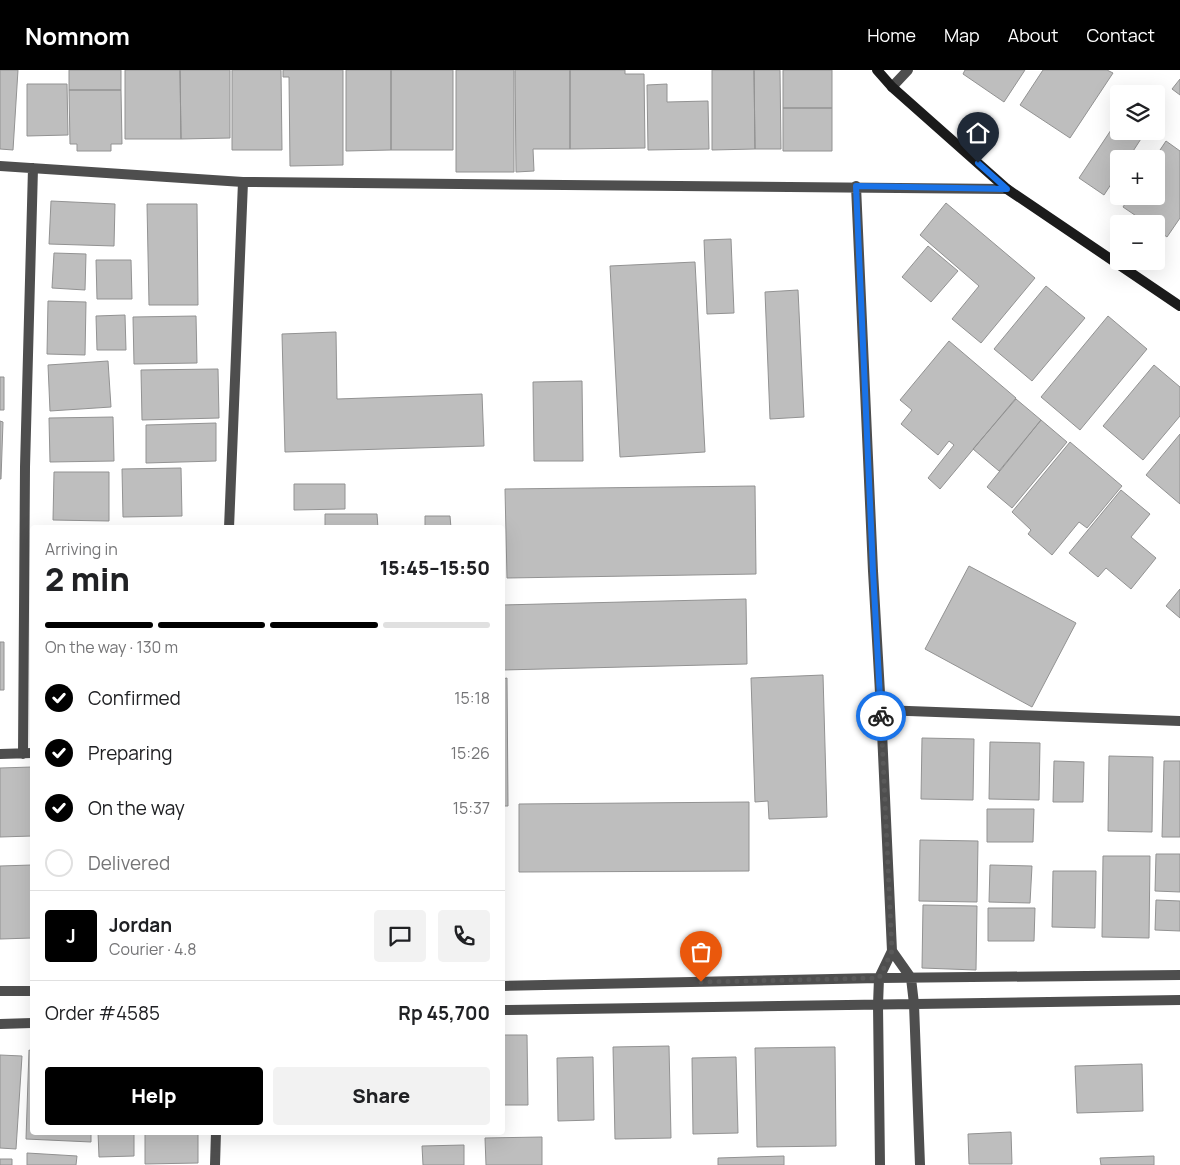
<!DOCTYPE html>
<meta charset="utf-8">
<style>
body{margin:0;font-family:Manrope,sans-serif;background:#f2f2f2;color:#202124;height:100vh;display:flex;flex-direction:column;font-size:19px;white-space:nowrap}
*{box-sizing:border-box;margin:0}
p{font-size:16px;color:#757577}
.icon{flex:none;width:28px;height:28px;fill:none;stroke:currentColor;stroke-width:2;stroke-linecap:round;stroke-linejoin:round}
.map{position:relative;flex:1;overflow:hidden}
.drawer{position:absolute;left:30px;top:455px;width:475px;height:610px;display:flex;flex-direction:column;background:#fff;border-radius:5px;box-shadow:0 5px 20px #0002}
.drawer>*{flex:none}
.tools{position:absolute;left:1110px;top:15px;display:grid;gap:10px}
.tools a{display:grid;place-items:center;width:55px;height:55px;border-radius:5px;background:#fff;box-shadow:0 5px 20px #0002;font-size:25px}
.pin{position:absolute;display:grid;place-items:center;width:42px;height:42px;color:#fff;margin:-51px -21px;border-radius:50% 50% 50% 0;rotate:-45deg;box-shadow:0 0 5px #0007}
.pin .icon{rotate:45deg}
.courier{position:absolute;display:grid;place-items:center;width:50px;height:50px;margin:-25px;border:4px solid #1a73e8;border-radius:50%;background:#fff;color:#222;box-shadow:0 1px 6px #0007}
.overview em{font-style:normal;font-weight:800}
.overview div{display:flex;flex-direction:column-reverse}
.overview{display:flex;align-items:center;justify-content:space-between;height:85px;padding:0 15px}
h1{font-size:32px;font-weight:800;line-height:38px}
.bar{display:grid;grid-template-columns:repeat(4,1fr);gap:8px 5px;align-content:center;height:60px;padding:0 15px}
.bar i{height:6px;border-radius:4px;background:#e0e0e0}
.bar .on{background:#000}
.bar p{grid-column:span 4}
.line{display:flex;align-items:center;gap:12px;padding:0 15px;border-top:1px solid #e0e0e0}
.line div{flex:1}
.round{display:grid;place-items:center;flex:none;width:52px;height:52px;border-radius:5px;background:#f2f2f2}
ol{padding:0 15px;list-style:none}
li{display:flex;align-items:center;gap:15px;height:55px}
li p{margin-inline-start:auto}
li .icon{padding:5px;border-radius:50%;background:#000;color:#fff;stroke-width:4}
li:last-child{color:#757577}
li i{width:28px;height:28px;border:2px solid #e0e0e0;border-radius:50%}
.cta{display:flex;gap:10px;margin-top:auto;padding:10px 15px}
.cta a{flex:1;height:58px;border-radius:5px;background:#000;color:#fff;font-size:20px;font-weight:800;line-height:58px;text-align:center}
.cta a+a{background:#f2f2f2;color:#202124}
header{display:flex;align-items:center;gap:30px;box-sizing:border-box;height:70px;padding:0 25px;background:#000;color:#fff}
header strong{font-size:24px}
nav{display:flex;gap:28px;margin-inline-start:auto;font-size:18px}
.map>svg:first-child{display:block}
</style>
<header>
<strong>Nomnom</strong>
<nav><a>Home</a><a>Map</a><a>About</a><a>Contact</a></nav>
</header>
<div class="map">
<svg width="1180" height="1095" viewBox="0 0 1180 1095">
<rect width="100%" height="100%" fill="#fff"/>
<!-- building -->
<path fill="#bebebe" stroke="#929292" d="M 0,0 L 18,0 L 13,80 L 0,79 Z
M 69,0 L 121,0 L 121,20 L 69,20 Z
M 125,0 L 180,0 L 181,69 L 125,69 Z
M 180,0 L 230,0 L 230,68 L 181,69 Z
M 232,0 L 281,0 L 282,80 L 232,80 Z
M 283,0 L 343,0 L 343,95 L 290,96 L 289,7 L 283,7 Z
M 346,0 L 391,0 L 391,80 L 346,81 Z
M 391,0 L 453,0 L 453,80 L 391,80 Z
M 456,0 L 514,0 L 514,102 L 456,102 Z
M 515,0 L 570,0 L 570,79 L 533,79 L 534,101 L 516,102 Z
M 570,0 L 625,0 L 625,4 L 644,4 L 645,78 L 570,79 Z
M 712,0 L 754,0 L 755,79 L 712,80 Z
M 754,0 L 780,0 L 781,79 L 755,79 Z
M 783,0 L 832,0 L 832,38 L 783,38 Z
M 965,0 L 1025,0 L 1004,32 L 963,4 Z
M 1043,0 L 1107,0 L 1113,3 L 1070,68 L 1020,35 Z
M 1180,9 L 1180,25 L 1172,19 Z
M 27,14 L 67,14 L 68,65 L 27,66 Z
M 667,14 L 667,32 L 708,31 L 709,79 L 648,80 L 647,15 Z
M 69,20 L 121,20 L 122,74 L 111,74 L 111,81 L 77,81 L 77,74 L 70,74 Z
M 783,38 L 832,38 L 832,81 L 783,81 Z
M 1119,48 L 1119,61 L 1146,61 L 1128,89 L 1119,89 L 1119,102 L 1104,125 L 1079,108 Z
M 1166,71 L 1180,81 L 1180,148 L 1167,167 L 1156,159 L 1156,154 L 1148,154 L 1123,137 L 1130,126 L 1156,126 L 1156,89 L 1154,89 Z
M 51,131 L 115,134 L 114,176 L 49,174 Z
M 946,133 L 1035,208 L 981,273 L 952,249 L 979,216 L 920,165 Z
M 147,134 L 197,134 L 198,235 L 149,235 Z
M 731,169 L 734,243 L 707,244 L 704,170 Z
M 928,176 L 958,201 L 931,232 L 902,207 Z
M 54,183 L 86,184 L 85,220 L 52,218 Z
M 96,190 L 131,190 L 132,229 L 97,229 Z
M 695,192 L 705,382 L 620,387 L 610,196 Z
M 1046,216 L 1085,248 L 1032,311 L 994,279 Z
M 798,220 L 804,347 L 770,349 L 765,222 Z
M 48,231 L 86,232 L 85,285 L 47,284 Z
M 125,245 L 126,280 L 97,280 L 96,246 Z
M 196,246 L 197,293 L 134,294 L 133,247 Z
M 1108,246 L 1147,279 L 1080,360 L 1041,327 Z
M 336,262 L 337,329 L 482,324 L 484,376 L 285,382 L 282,264 Z
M 949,271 L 1016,328 L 940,419 L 928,408 L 954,375 L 949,371 L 938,385 L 901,354 L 912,340 L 900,330 Z
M 108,291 L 111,337 L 50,341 L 48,295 Z
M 1154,295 L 1180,317 L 1180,346 L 1143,390 L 1103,356 Z
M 218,299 L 219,348 L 142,350 L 141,300 Z
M 0,307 L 4,307 L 4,340 L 0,340 Z
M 582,311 L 583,391 L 534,391 L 533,312 Z
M 1016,329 L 1041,350 L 999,401 L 973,379 Z
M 113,347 L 114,391 L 50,392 L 49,348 Z
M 1041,350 L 1067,372 L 1012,438 L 987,417 Z
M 0,351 L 3,352 L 1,409 L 0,409 Z
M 216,353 L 216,391 L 146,393 L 146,355 Z
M 1180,364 L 1180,434 L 1146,405 Z
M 1070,372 L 1122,416 L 1087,458 L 1079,452 L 1052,485 L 1028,464 L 1031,460 L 1012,442 Z
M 181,398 L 182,446 L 123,447 L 122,399 Z
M 54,402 L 109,402 L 109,451 L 53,450 Z
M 294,414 L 345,414 L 345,439 L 294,440 Z
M 755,416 L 756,504 L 507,508 L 505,419 Z
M 1121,420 L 1150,444 L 1131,467 L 1156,488 L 1131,519 L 1106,498 L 1098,507 L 1069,483 Z
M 325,444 L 377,444 L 378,458 L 325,458 Z
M 425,446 L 450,446 L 451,458 L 425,458 Z
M 969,496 L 1076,553 L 1032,637 L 925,579 Z
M 1180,519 L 1180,548 L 1166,536 Z
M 746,529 L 747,594 L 503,600 L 502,535 Z
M 0,572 L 4,572 L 4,620 L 0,620 Z
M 823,605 L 827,747 L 769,749 L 768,731 L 755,732 L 751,608 Z
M 507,608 L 508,736 L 502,736 L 502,609 Z
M 922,668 L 974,669 L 973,730 L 921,729 Z
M 990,672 L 1040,673 L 1039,730 L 989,729 Z
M 1109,686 L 1153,687 L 1152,762 L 1108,761 Z
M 1054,691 L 1084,692 L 1083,732 L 1053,732 Z
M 1164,691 L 1180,691 L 1180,767 L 1162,767 Z
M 32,697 L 32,766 L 0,767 L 0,698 Z
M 749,732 L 749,801 L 519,802 L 519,734 Z
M 987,739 L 1034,739 L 1033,772 L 987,772 Z
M 920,770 L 978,771 L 977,832 L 919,831 Z
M 1156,784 L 1180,784 L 1180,822 L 1155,821 Z
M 1103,786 L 1150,786 L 1149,868 L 1102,867 Z
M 32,795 L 32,868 L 0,869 L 0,796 Z
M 990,795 L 1032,796 L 1030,833 L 989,832 Z
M 1053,801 L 1096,801 L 1095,858 L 1052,857 Z
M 1156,830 L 1180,831 L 1180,861 L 1155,860 Z
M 923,835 L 977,836 L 976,900 L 922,898 Z
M 988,838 L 1035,838 L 1034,871 L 988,871 Z
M 502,965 L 527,965 L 528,1035 L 502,1035 Z
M 669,976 L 671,1068 L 615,1069 L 613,977 Z
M 835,977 L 836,1076 L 757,1077 L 755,978 Z
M 29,980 L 32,981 L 32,1062 L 91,1062 L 91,1072 L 26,1069 Z
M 0,985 L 22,986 L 16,1079 L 0,1078 Z
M 593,987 L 594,1050 L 558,1051 L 557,988 Z
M 736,987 L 738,1063 L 693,1064 L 692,988 Z
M 1142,994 L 1143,1041 L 1077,1043 L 1075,996 Z
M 98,1062 L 134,1062 L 134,1086 L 99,1087 Z
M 145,1062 L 198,1062 L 198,1093 L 145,1094 Z
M 1011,1062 L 1012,1094 L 969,1094 L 968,1064 Z
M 542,1067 L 542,1095 L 486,1095 L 485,1068 Z
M 464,1075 L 464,1095 L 423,1095 L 422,1076 Z
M 27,1083 L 77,1086 L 76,1095 L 27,1095 Z
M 784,1086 L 784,1095 L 718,1095 L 718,1088 Z
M 1154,1086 L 1154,1095 L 1101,1095 L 1100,1088 Z
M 0,1089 L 12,1089 L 12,1095 L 0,1095 Z"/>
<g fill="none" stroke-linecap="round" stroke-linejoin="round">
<!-- street -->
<path stroke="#4e4e4e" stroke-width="10" d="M 892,17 L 908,0
M 0,96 L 243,112 L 1007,119
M 856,116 L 873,501 L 881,640
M 229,458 L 243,112
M 0,684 L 32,683
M 23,684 L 25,397 L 33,98
M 892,881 L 911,908 L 914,934 L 920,1095
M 502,916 L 879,908 L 1180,905
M 0,921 L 32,921
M 502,940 L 1180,930
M 0,954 L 32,953
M 215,1095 L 216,1062
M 880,1095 L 878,935 L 879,908 L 892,881 L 881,640 L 1180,651"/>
<!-- secondary -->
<path stroke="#1b1b1b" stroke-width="10" d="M 877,0 L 892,17 L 1007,119 L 1180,236"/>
</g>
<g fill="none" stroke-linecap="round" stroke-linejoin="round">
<!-- done -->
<path stroke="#595959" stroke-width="5" stroke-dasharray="0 9" d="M 701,912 L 879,908 L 892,881 L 881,646"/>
<!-- route -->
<path stroke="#1a73e8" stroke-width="6" d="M 881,646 L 873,501 L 856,116 L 1007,119 L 978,93"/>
</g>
</svg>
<div class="tools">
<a><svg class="icon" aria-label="layers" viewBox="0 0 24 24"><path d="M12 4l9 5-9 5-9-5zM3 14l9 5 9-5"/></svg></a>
<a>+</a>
<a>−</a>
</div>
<div class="pin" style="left:701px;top:912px;background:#ea580c"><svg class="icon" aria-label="bag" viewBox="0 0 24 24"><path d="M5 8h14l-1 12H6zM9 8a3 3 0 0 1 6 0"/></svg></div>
<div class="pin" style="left:978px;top:93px;background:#1f2937"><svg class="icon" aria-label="home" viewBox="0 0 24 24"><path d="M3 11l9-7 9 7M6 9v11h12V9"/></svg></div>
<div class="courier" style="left:881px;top:646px"><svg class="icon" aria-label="bike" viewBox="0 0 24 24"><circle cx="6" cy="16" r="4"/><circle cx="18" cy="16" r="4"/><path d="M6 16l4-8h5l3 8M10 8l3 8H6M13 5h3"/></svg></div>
<section class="drawer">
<div class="overview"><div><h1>2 min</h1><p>Arriving in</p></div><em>15:45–15:50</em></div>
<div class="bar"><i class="on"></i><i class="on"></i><i class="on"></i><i></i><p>On the way · 130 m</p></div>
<ol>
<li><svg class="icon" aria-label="check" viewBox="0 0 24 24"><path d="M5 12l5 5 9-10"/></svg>Confirmed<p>15:18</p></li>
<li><svg class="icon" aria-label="check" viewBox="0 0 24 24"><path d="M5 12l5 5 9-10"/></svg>Preparing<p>15:26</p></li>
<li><svg class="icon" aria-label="check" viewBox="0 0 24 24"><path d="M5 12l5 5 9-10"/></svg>On the way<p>15:37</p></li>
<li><i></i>Delivered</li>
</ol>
<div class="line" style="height:90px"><b class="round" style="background:#000;color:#fff">J</b><div><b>Jordan</b><p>Courier · 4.8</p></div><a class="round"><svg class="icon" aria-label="chat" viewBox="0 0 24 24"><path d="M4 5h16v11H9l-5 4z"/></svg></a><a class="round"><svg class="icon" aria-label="phone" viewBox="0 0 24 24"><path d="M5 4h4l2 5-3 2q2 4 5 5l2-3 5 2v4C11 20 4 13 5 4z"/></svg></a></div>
<div class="line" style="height:65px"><div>Order #4585</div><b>Rp 45,700</b></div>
<div class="cta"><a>Help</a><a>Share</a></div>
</section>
</div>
